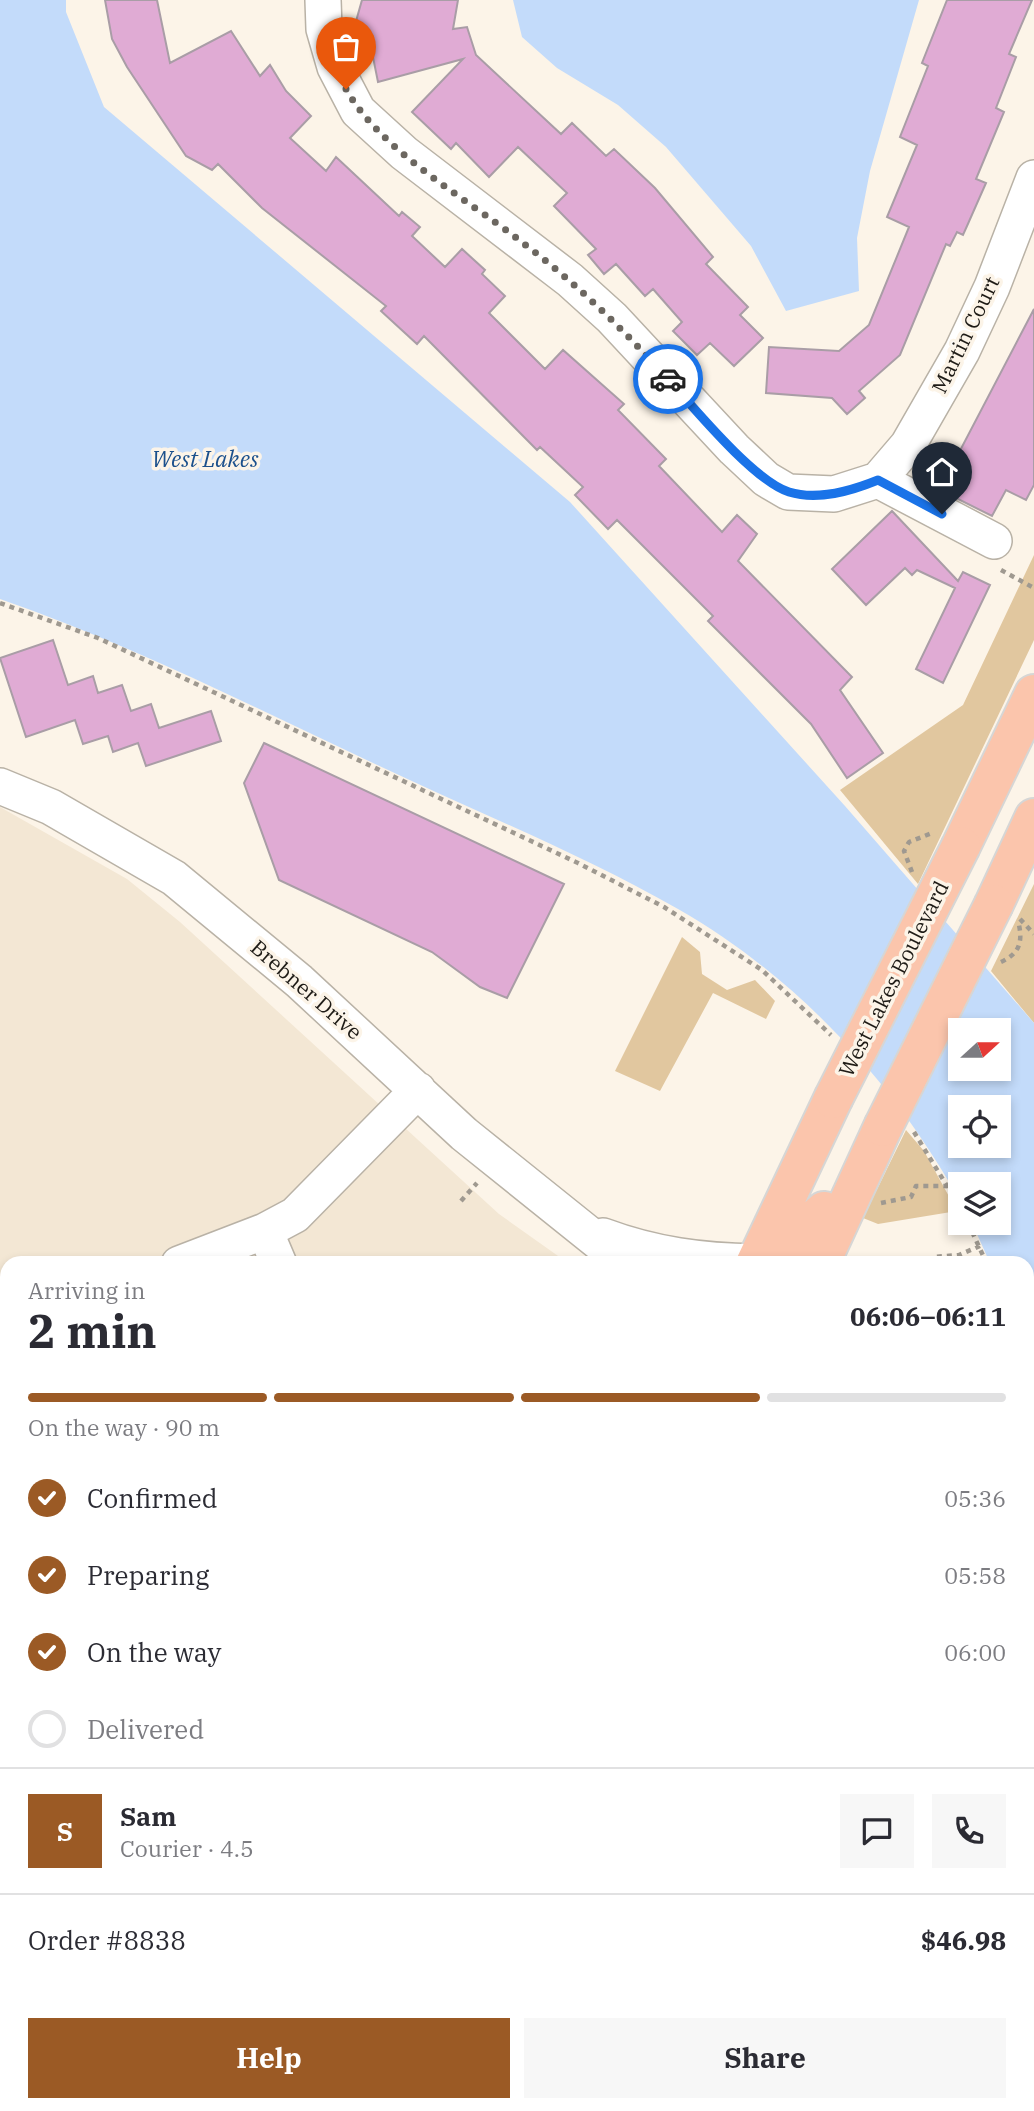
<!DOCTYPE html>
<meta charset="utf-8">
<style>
body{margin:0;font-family:"IBM Plex Serif",serif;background:#f7f7f7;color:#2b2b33;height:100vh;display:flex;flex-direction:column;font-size:26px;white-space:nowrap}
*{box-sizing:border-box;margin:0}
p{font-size:23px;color:#7c7c81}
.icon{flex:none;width:38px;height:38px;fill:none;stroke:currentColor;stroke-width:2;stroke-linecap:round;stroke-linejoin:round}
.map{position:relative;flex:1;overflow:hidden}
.panel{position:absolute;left:0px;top:1256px;width:1034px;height:856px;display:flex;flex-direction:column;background:#fff;border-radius:21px 21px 0 0;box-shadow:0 4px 10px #0003}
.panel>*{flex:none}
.needle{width:46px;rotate:69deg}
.tools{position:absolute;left:948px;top:1018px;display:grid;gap:14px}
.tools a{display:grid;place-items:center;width:63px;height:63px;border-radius:0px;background:#fff;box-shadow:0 4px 10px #0003;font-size:35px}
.pin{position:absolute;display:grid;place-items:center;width:60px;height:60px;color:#fff;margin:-72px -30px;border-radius:50% 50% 50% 0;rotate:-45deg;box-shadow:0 0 7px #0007}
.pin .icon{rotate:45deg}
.courier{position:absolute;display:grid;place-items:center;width:70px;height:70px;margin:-35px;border:5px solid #1a73e8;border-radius:50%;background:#fff;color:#222;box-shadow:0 2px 9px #0007}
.head em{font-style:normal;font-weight:700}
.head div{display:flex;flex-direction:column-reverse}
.head{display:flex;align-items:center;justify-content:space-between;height:119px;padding:0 28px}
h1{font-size:46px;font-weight:700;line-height:52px}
.bar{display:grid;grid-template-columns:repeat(4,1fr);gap:10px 7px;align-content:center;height:84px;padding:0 28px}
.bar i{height:9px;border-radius:5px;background:#e1e1e2}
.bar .selected{background:#9b5a25}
.bar p{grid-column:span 4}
.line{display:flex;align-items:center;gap:18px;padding:0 28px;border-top:2px solid #e1e1e2}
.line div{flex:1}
.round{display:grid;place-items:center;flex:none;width:74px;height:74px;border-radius:0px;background:#f7f7f7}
ol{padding:0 28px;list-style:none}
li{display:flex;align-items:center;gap:21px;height:77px}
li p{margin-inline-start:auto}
li .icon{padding:7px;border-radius:50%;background:#9b5a25;color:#fff;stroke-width:4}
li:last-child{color:#7c7c81}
li i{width:38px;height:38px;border:4px solid #e1e1e2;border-radius:50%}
.button{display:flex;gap:14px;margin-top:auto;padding:14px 28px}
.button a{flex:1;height:80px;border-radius:0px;background:#9b5a25;color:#fff;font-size:28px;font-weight:700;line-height:80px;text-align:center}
.button a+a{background:#f7f7f7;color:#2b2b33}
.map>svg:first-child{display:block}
</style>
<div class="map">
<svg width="1034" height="2111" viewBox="0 0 1034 2111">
<rect width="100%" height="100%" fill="#fcf4e8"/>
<!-- built -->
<path fill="#f3e7d4" d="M 0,807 L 127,879 L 180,922 L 499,1214 L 568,1263 L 7,1264 L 7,2015 L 0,2018 Z"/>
<!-- green -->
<path fill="#e1c79f" d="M 1034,555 L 1034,640 L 918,884 L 840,790 L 963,705 Z
M 1034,884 L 1034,1023 L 991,971 Z
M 682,937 L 700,952 L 702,974 L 727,990 L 755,980 L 775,1001 L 766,1019 L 713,993 L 660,1091 L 615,1071 Z
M 906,1130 L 924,1151 L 957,1211 L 878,1224 L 863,1218 Z"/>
<!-- water -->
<path fill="#c3dbfa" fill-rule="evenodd" d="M 0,0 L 66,0 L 66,12 L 104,107 L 570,502 L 845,806 L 1034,1023 L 1034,1397 L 1027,1369 L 1027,1264 L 990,1263 L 972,1223 L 999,1223 L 999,1185 L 961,1185 L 961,1203 C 895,1083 797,977 678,909 C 580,853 474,811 373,763 C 250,705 129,644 0,599 ZM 961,1031 L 999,1031 L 999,1069 L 961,1069 ZM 961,1108 L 999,1108 L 999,1146 L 961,1146 Z
M 513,0 L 919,0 L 870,171 L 857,238 L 859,291 L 786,311 L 751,246 L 666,147 L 618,105 L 557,68 L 522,37 Z
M 1034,1750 L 1034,2111 L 920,2111 L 921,2105 L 1027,2105 L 1027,1783 Z"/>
<!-- building -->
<path fill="#e0abd4" stroke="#a99da6" stroke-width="2" d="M 105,0 L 157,0 L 170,63 L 231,31 L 260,76 L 270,65 L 286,91 L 311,116 L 290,138 L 326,171 L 336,157 L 399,216 L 402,212 L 420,227 L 412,236 L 445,267 L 462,249 L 485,270 L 482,274 L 505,296 L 489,313 L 545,369 L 563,350 L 624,404 L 618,410 L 666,459 L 659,466 L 722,532 L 737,515 L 757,534 L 738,561 L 852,677 L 840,690 L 883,753 L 847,778 L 811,724 L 708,621 L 713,616 L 617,520 L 608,529 L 575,495 L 583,487 L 540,447 L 537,450 L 424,336 L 417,344 L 381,311 L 386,306 L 262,208 L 218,164 L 212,170 L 186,156 L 127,67 L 112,39 Z
M 362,0 L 458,0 L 453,29 L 467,27 L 476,55 L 561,134 L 572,123 L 606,156 L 614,149 L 655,188 L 713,257 L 706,264 L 748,307 L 740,315 L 763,338 L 734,366 L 710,343 L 697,355 L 673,331 L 682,322 L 653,289 L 645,296 L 616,264 L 604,274 L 588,255 L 596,249 L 554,206 L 567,193 L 518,147 L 489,177 L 456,143 L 451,149 L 412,112 L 463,59 L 378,82 L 373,57 L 357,54 L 351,39 Z
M 947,0 L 1032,0 L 1009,54 L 1016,57 L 996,108 L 1004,112 L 976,179 L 986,183 L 967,226 L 963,235 L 957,232 L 950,246 L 946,244 L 900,355 L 859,391 L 865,398 L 847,414 L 832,398 L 766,393 L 769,347 L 839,351 L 869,325 L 909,227 L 887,217 L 917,145 L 900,137 L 928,66 L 922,63 Z
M 1034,309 L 1034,485 L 1026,500 L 1006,490 L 992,516 L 948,494 L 962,468 L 953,464 Z
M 892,511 L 958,581 L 963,572 L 990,585 L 943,683 L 916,669 L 955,588 L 917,570 L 912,575 L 905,568 L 866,605 L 832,569 Z
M 53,640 L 68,685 L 93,676 L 98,693 L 122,685 L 131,711 L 151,704 L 159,728 L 211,711 L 221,741 L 146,766 L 138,743 L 113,752 L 108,736 L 83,744 L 75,720 L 26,737 L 0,658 Z
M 264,743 L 564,884 L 507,998 L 480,987 L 432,952 L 279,880 L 244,783 Z"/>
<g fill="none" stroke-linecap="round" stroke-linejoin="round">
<!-- minor casing -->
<g stroke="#b9b2a6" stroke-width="38">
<path id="minor" d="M 323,0 L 324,29 L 335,67 L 358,111 L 404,153 L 570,280 L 612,318 L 734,449 L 766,479 L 788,492 L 834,494 L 878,480 L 908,445 L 962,351 L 992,287 L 1034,178
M 878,480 L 994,541
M 0,786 L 51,807 L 174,878 L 299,981 L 464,1134 L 626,1264
M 265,1231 L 279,1264
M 603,1236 C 654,1255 702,1261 756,1262
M 179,1264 L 265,1231 L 295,1215 L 418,1090
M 0,1318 L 7,1315
M 0,1736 L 7,1733
M 7,1817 L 4,1818 L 7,1826
M 0,1857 L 7,1855
M 0,1959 L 7,1970
M 0,2041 L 7,2039
M 0,2076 L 7,2072"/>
</g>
<!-- major casing -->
<g stroke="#d6d6d5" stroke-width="42">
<path id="major" d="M 961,846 L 1034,694
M 994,904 L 1034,818
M 755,1264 L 833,1099
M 789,1264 L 816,1218 L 824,1211
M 820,1264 L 883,1127
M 529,2105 L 532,2111
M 610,2111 L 610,2105"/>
</g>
<!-- path -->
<path stroke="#9f9990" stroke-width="4.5" stroke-dasharray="5 5" stroke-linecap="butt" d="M 1001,570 L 1034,588
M 0,603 L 98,638 L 578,863 L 664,907 L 762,970 L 831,1035
M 912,872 L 904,851 L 909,842 L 932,833
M 1020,919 L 1034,934
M 1001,962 C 1018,954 1023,944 1019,925
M 914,1132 L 961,1209
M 461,1201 L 477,1183
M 881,1203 L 911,1197 L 916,1186 L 948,1186
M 968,1223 L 987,1264
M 933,1264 L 934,1257 L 959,1255 L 980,1246
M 1027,1383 L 1034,1410
M 1027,1456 L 1034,1455
M 1027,1655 L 1034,1656
M 1027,1770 L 1034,1737
M 492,2105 L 496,2111
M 916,2111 L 917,2105"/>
<!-- minor -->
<use href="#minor" stroke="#fff" stroke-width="35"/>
<!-- major -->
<use href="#major" stroke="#fbc5ac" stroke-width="38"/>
<!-- major-bridge casing -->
<g stroke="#d6d6d5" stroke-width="42" stroke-linecap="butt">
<path id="major-bridge" d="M 833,1099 L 961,846
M 883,1127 L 994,904"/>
</g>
<!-- major-bridge -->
<use href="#major-bridge" stroke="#fbc5ac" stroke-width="38"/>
</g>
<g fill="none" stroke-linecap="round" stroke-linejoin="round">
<!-- done -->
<path stroke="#6c6760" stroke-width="7" stroke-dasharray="0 12.6" d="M 346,89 C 380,150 464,197 519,240 C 574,281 622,328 668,379"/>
<!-- route -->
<path stroke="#1a73e8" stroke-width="9" d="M 668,379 C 694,408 754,481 789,492 C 818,501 851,491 878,480 L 942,514"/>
</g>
<g text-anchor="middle" stroke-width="7" stroke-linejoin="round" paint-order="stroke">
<!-- street labels -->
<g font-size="21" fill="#1e1b16" stroke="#fcf4e8">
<text transform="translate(966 335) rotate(-64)" y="7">Martin Court</text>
<text transform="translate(894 979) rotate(-63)" y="7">West Lakes Boulevard</text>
<text transform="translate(306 990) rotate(41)" y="7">Brebner Drive</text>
</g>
<!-- water labels -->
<g font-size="23" font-style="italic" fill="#1b508c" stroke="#fcf4e8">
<text x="205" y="467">West Lakes</text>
</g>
</g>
</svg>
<div class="tools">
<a><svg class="needle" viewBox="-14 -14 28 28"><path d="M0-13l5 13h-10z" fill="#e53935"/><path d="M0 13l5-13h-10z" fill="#7c7c81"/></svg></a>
<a><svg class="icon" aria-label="locate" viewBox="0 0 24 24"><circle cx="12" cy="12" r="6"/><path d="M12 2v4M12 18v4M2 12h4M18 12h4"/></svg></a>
<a><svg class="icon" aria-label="layers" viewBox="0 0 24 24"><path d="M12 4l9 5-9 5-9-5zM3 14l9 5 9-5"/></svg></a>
</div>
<div class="pin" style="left:346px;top:89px;background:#ea580c"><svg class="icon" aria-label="bag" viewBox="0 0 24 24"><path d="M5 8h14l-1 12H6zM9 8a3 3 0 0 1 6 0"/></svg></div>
<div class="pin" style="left:942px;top:514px;background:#1f2937"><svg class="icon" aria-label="home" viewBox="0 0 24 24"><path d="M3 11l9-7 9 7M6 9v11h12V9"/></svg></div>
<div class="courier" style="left:668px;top:379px"><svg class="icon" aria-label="car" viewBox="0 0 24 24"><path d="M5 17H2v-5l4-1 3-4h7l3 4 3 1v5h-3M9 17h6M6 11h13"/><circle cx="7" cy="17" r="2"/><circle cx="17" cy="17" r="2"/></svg></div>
<section class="panel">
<div class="head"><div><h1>2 min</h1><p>Arriving in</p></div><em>06:06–06:11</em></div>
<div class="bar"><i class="selected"></i><i class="selected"></i><i class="selected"></i><i></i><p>On the way · 90 m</p></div>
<ol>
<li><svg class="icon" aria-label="check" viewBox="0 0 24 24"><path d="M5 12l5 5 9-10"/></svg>Confirmed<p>05:36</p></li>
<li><svg class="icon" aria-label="check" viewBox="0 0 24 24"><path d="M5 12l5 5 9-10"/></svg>Preparing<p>05:58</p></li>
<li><svg class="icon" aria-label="check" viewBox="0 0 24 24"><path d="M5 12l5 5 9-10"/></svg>On the way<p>06:00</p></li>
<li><i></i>Delivered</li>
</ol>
<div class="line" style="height:126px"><b class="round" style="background:#9b5a25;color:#fff">S</b><div><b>Sam</b><p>Courier · 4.5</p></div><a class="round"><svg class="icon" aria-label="chat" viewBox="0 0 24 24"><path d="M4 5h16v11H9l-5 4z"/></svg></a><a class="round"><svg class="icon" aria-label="phone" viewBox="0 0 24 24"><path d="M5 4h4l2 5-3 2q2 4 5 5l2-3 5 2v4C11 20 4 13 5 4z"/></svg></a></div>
<div class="line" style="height:91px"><div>Order #8838</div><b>$46.98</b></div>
<div class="button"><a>Help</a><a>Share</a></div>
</section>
</div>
